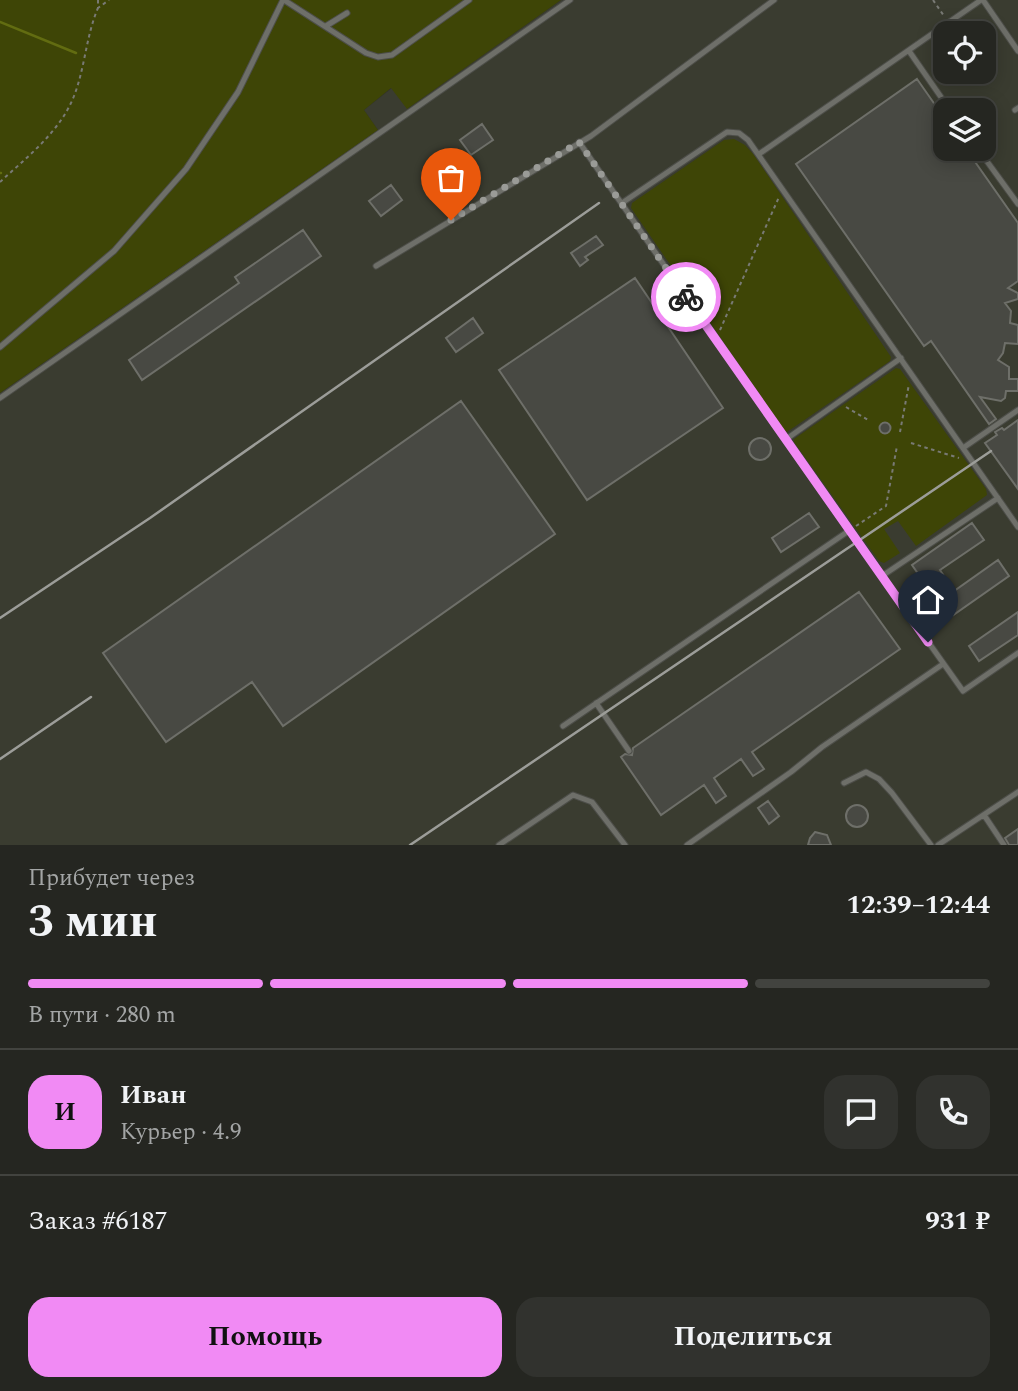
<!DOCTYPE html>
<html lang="ru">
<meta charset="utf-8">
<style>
body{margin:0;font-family:Spectral,serif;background:#31322e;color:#f1f3f6;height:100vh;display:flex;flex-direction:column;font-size:26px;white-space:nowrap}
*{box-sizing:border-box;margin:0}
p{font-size:23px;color:#a3a5a5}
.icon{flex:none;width:38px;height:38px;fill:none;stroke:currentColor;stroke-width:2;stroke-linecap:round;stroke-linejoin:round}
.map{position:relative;height:845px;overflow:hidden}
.side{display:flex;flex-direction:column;background:#252621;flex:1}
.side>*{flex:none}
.controls{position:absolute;left:933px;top:21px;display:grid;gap:14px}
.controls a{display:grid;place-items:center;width:63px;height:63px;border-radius:14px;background:#252621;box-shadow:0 4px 18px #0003,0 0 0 2px #42433f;font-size:35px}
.pin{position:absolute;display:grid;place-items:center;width:60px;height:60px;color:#fff;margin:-72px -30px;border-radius:50% 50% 50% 0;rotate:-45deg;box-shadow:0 0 7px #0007}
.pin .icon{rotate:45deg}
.courier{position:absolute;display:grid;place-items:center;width:70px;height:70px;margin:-35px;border:5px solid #f18af4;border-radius:50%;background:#fff;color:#222;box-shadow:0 2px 9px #0007}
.headline em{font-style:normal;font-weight:700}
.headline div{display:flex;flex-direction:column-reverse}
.headline{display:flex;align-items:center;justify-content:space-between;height:119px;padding:0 28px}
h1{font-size:46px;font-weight:700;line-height:52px}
.bar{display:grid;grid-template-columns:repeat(4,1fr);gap:10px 7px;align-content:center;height:84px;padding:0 28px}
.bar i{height:9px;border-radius:5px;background:#42433f}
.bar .on{background:#f18af4}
.bar p{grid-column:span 4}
.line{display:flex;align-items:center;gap:18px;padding:0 28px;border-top:2px solid #42433f}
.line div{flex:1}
.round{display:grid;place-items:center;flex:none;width:74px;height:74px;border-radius:21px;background:#31322e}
.cta{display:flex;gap:14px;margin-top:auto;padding:14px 28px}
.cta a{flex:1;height:80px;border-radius:21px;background:#f18af4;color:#111;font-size:28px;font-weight:700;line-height:80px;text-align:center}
.cta a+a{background:#31322e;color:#f1f3f6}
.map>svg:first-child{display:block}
</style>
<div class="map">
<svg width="1018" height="845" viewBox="0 0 1018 845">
<rect width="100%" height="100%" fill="#31322c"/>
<!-- built -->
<path fill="#3a3c30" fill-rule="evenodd" d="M 561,0 L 1018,0 L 1018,845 L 0,845 L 0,393 L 378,130 L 364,110 L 392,88 L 408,108 ZM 945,33 L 984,33 L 984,72 L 945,72 ZM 945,110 L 984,110 L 984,149 L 945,149 Z"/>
<!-- green -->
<path fill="#3e4506" d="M 0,0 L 561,0 L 407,109 L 391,88 L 364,110 L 378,130 L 0,393 Z
M 734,139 L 745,145 L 754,155 L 891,357 L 890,361 L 787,432 L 785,431 L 631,208 L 632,203 L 724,140 Z
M 896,368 L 900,369 L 986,489 L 987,495 L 916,546 L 898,521 L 884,529 L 900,553 L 884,563 L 879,561 L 794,442 L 794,439 Z"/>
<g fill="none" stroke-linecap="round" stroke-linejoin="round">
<!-- stream -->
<path stroke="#626c11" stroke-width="2.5" d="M 0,22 L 76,53
M 0,173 L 1,173"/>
</g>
<!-- building -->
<path fill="#484943" stroke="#6e6f69" stroke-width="2" d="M 917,79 L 945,119 L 945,149 L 966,149 L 1018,223 L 1018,281 L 1008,288 L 1018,293 L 1018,299 L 1005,303 L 1011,311 L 1010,323 L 1018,325 L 1018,344 L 1005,343 L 1003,353 L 998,360 L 1009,367 L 1009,379 L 1018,379 L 1018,391 L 1006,391 L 1005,398 L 1001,401 L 980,397 L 996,419 L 989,424 L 931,341 L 924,346 L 796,164 Z
M 482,124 L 493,140 L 471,155 L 460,140 Z
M 391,185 L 402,200 L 381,216 L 369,201 Z
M 303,230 L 321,256 L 142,380 L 129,360 L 239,283 L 235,277 Z
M 596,236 L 603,245 L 585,257 L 588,260 L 580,266 L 571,253 Z
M 635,278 L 723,408 L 587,500 L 499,370 Z
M 473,318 L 483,333 L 456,352 L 446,338 Z
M 461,401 L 555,534 L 283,726 L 252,682 L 166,742 L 103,653 Z
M 1018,420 L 1018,489 L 985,443 L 997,435 L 995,432 L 1002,428 L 1004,430 Z
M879.5 428a5.5 5.5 0 1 1 11 0a5.5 5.5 0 1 1-11 0Z
M749 449a11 11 0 1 1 22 0a11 11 0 1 1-22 0Z
M 809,513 L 819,527 L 781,552 L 772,538 Z
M 972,523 L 984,540 L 940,570 L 954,591 L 998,560 L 1009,576 L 949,618 L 912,565 Z
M 859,592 L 900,649 L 752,752 L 764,769 L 753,776 L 741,759 L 714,778 L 726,796 L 716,803 L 704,785 L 661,815 L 621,757 L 625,754 L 632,755 L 633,748 Z
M 1018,612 L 1018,635 L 979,661 L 969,646 Z
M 768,801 L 779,816 L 769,824 L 758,808 Z
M846 816a11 11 0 1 1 22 0a11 11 0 1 1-22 0Z
M 1018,829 L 1018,845 L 1009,845 L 1005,838 Z
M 815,832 L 827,835 L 831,845 L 808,845 L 810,838 Z"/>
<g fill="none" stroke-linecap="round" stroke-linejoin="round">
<!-- service casing -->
<g stroke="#4d4e49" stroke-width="7">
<path id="service" d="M 284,0 L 366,53 L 378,57 L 392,55 L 469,0
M 983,0 L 1018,51
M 326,26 L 347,13
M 909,51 L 950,110
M 1015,110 L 1018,108
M 579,142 L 785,440 L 963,691 L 1018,653
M 978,149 L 1018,204
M 759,154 L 981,0
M 622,203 L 727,132 L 739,133 L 748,140 L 1018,527
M 376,266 L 591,136 L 774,0
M 0,347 L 114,251 L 186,169 L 238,92 L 283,0
M 0,398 L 570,0
M 785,440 L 901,358
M 963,448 L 1018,410
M 882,576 L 998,498
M 596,703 L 629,751
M 563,726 L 850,530
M 844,783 L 866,772 L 879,779 L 892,793 L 931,845
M 984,815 L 1004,845
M 499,845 L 573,795 L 592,802 L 625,845
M 687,845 L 791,772 L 822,747 L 943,664
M 938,845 L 1018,792"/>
</g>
<!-- path -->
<path stroke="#797a75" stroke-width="2" stroke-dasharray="3.5 3.5" stroke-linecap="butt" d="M 98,0 L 98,8 L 109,0
M 933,0 L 944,16
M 0,182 C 27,157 60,132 74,96 C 85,68 86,36 98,8
M 720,330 L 779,197
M 846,407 L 870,421
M 900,432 L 909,384
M 911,443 L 959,458
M 856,526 L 886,506 L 897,446"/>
<!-- service -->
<use href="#service" stroke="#6e6f69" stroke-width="5"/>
<!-- rail -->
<path stroke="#9c9d99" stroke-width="2.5" d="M 0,618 L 150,518 L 599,203
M 0,759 L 91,697
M 410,845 L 991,451"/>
</g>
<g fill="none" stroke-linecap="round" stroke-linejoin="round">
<!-- done -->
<path stroke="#9a9b97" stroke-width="7" stroke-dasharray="0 12.6" d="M 451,220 L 579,142 L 686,297"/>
<!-- route -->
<path stroke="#f18af4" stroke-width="9" d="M 686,297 L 928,642"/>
</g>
</svg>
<div class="controls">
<a><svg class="icon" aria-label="locate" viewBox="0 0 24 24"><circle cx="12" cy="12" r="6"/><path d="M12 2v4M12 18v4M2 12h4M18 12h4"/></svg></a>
<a><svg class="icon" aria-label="layers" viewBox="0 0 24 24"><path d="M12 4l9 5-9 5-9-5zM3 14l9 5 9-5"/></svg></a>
</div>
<div class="pin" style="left:451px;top:220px;background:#ea580c"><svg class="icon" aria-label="bag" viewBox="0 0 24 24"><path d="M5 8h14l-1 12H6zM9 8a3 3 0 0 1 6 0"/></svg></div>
<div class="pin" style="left:928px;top:642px;background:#1f2937"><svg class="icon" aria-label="home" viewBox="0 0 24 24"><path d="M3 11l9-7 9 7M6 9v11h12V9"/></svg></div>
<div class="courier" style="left:686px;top:297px"><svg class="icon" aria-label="bike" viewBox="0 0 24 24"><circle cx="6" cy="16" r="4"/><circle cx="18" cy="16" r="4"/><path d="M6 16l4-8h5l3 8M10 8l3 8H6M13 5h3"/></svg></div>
</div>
<section class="side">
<div class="headline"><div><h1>3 мин</h1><p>Прибудет через</p></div><em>12:39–12:44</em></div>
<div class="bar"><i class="on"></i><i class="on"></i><i class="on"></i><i></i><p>В пути · 280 m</p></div>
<div class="line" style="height:126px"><b class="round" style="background:#f18af4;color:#111">И</b><div><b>Иван</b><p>Курьер · 4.9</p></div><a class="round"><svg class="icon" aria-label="chat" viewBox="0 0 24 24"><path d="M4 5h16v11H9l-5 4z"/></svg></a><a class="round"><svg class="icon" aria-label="phone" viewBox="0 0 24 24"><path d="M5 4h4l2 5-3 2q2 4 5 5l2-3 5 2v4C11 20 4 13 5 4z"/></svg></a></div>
<div class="line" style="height:91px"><div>Заказ #6187</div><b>931 ₽</b></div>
<div class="cta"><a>Помощь</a><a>Поделиться</a></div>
</section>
